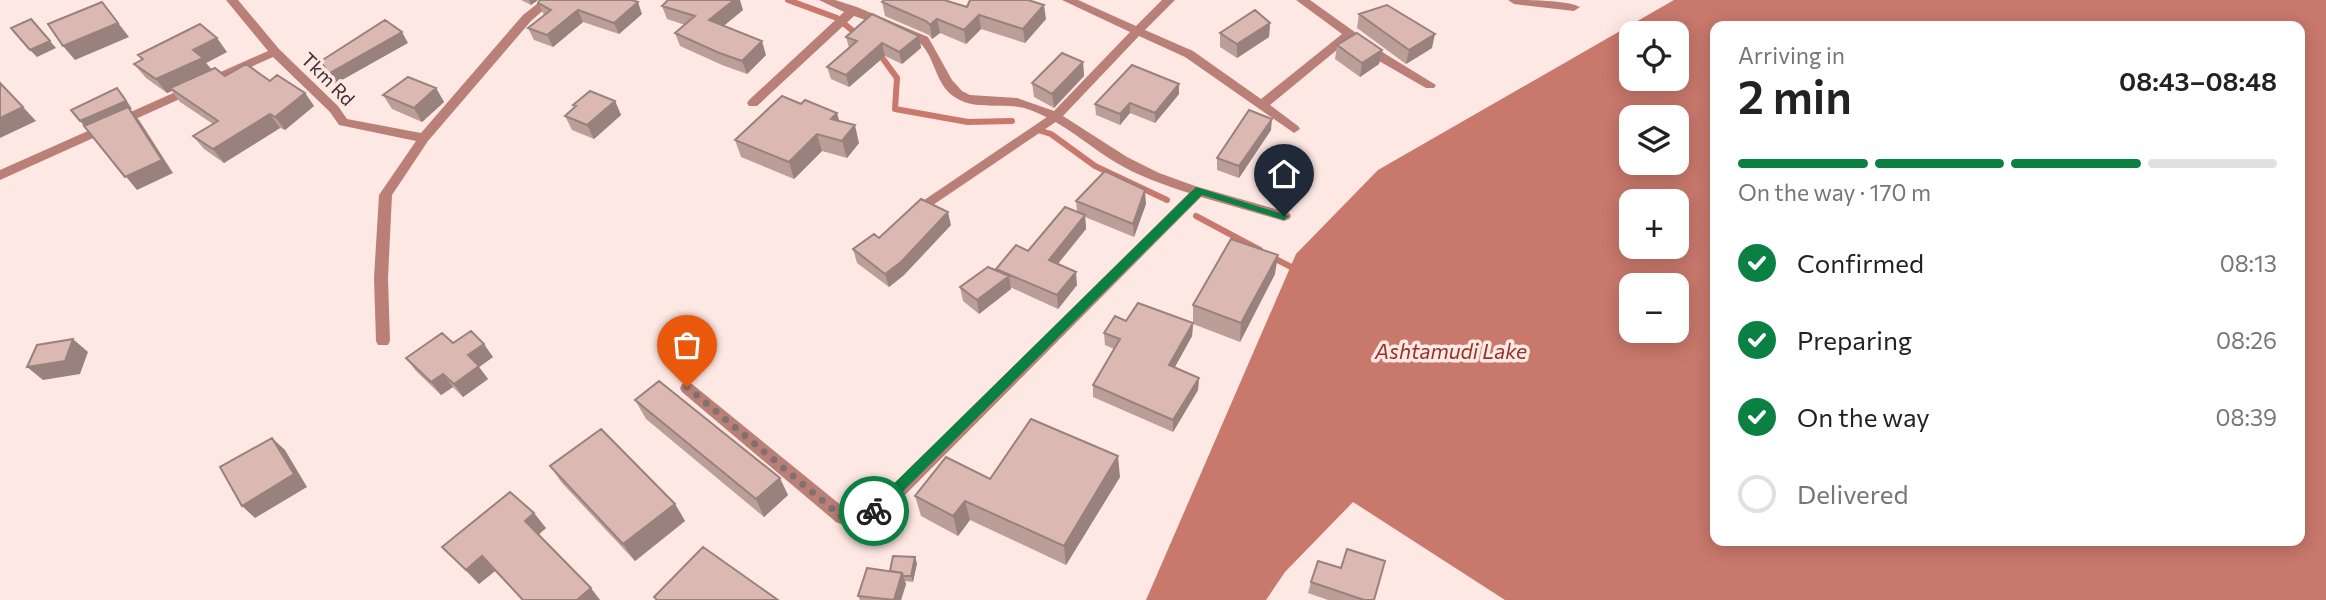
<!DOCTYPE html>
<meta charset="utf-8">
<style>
body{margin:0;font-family:Commissioner,sans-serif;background:#f2f2f2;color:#222;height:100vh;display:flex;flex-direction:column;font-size:26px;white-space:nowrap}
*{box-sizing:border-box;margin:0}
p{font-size:23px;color:#767676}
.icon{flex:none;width:38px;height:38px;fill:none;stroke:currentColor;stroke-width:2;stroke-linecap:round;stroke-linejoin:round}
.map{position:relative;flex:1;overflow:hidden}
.sheet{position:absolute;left:1710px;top:21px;width:595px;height:525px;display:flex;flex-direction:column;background:#fff;border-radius:14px;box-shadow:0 4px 18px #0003}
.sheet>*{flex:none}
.controls{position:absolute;left:1619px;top:21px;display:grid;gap:14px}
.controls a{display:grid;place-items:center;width:70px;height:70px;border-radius:14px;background:#fff;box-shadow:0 4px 18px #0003;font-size:35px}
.pin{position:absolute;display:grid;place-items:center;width:60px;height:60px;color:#fff;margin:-72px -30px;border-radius:50% 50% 50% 0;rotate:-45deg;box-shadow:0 0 7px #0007}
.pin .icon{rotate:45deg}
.courier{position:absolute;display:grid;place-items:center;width:70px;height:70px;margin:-35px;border:5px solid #0b8043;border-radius:50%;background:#fff;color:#222;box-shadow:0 2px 9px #0007}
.summary em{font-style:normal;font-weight:600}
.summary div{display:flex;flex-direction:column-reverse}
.summary{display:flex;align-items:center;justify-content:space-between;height:119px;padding:0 28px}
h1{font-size:46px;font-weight:600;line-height:52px}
.bar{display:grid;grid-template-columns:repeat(4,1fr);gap:10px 7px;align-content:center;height:84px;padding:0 28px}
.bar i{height:9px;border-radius:5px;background:#e0e0e0}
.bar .active{background:#0b8043}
.bar p{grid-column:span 4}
ol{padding:0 28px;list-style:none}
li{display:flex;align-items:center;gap:21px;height:77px}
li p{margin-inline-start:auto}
li .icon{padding:7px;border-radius:50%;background:#0b8043;color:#fff;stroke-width:4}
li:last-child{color:#767676}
li i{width:38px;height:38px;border:4px solid #e0e0e0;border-radius:50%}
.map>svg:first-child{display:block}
</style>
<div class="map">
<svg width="2326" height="600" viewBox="0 0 2326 600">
<rect width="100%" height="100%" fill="#fee8e4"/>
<!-- water -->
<path fill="#c9786c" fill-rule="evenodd" d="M 1674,0 L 2326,0 L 2326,600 L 1505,600 L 1353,502 L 1285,572 L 1266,600 L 1146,600 L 1296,254 L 1378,170 ZM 1715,26 L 2300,26 L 2300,541 L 1715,541 ZM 1631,33 L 1676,33 L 1676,79 L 1631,79 ZM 1631,117 L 1676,117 L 1676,163 L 1631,163 ZM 1631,201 L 1676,201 L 1676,247 L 1631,247 ZM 1631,285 L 1676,285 L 1676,331 L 1631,331 Z"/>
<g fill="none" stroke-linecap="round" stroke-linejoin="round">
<!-- stream -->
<path stroke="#c9786c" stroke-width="6" d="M 788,0 L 837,18 L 858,35
M 878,52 L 897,78 L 895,109 L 968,122 L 1012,121
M 1038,130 L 1051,134 L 1095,166 L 1167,200
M 1196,216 L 1260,250
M 1270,256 L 1297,270"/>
<!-- service -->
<path stroke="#ba8077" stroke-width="9" d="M 919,209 L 1055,117"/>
<!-- minor -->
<path fill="#ba8077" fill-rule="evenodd" d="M 226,0 L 238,0 L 279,49 L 338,106 L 347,119 L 421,133 L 523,15 L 542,0 L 555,0 L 531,21 L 428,141 L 392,195 L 388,278 L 390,341 L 388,345 L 378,345 L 376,341 L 374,278 L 379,195 L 416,141 L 339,125 L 330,112 L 273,57 L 0,180 L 0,170 L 268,51 Z
M 819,0 L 835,0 L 857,7 L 928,37 L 952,80 L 962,91 L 970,95 L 1017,98 L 1054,111 L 1130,32 L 1062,0 L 1078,0 L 1136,26 L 1162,0 L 1175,0 L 1145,30 L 1193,51 L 1261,99 L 1342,34 L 1296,0 L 1310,0 L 1387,55 L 1436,85 L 1434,88 L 1426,88 L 1379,61 L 1349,40 L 1270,105 L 1298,126 L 1300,129 L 1294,133 L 1185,57 L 1139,36 L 1063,116 L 1127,157 L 1159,173 L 1195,186 L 1289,213 L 1291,216 L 1289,219 L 1284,221 L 1201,197 L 900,500 L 872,522 L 853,529 L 836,522 L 682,392 L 680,388 L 682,384 L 687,382 L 692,384 L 853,515 L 860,512 L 888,490 L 1189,193 C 1164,185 1138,176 1115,162 C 1086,144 1058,118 1024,108 C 1002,102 977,111 956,98 C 936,86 936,61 922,45 C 913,36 868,21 854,16 L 757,106 L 749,106 L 747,103 L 749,100 L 844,12 Z
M 1508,0 C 1527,0 1565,0 1580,7 L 1574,11 L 1514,4 Z"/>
</g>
<!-- wall -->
<path fill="#bc9e99" d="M 521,0 L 538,0 L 531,5 Z
M 882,2 L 967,7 L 1046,19 L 1025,43 L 981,29 L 966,44 L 940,33 L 932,39 L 929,35 L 885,16 Z
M 538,3 L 642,14 L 619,34 L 583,22 L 553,47 L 534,40 L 528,28 L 544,15 Z
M 662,6 L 743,10 L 723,26 L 766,55 L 747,74 L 722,65 L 680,46 L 675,33 L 685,25 L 667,19 Z
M 1359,14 L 1432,48 L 1406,64 L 1357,28 Z
M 1270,23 L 1269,37 L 1237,58 L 1220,47 L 1220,33 Z
M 919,36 L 921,48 L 902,64 L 885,56 L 849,87 L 831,79 L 827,67 L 849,48 L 846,37 Z
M 1337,45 L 1382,50 L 1379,64 L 1360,77 L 1335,59 Z
M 227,52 L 206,63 L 211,69 L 225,76 L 270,81 L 305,93 L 314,106 L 285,130 L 280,128 L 224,163 L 204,149 L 193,136 L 213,124 L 180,102 L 172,91 L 167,93 L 146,78 L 134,64 L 142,60 L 138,55 Z
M 1083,62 L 1084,76 L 1054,108 L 1034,97 L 1032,83 Z
M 436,88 L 444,102 L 422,122 L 392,109 L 383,95 Z
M 1179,94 L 1155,123 L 1130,113 L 1120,125 L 1096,115 L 1095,104 Z
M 615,101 L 621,115 L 594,139 L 572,130 L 565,116 L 575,108 L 573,105 Z
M 839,121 L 859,143 L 847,158 L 822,151 L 794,179 L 741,157 L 735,140 Z
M 1271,130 L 1239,178 L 1217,170 L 1217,158 Z
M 1076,201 L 1146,204 L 1134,237 L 1085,217 L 1086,229 L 1058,264 L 1077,285 L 1058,309 L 1010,287 L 1011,289 L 979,314 L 963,301 L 960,287 L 997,271 L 996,269 L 1028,251 L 1077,212 Z
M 951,225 L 904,275 L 889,287 L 857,263 L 853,249 L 879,238 Z
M 1275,274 L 1240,342 L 1193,324 L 1192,336 L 1174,368 L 1199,378 L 1198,390 L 1173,432 L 1093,397 L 1093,385 L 1114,349 L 1105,345 L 1104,333 L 1126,321 L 1193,323 L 1193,305 Z
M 453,343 L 493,357 L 479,367 L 488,379 L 463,397 L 453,387 L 441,395 L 416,371 L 406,358 Z
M 635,400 L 788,495 L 764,517 L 646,419 Z
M 550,466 L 675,504 L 685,521 L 635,561 L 562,483 Z
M 1120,477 L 1066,565 L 970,520 L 958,536 L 921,516 L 915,496 L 990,479 Z
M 546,528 L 538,535 L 600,600 L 522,600 L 495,571 L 479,584 L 442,547 Z
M 917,563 L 913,582 L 905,581 L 906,584 L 901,600 L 860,600 L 858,596 Z
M 1311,582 L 1374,600 L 1328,600 L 1308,593 Z"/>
<!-- shaded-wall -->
<path fill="#99817d" d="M 529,0 L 538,0 L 531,5 Z
M 734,0 L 740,0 L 743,10 L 714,34 L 709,20 Z
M 102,2 L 129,37 L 75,60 L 63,46 Z
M 638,2 L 642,14 L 619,34 L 614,23 Z
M 1044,5 L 1046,19 L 1025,43 L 1023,29 Z
M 578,10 L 583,22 L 553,47 L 547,35 Z
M 979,15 L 981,29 L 966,44 L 964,30 Z
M 937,19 L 940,33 L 932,39 L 930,25 Z
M 1270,23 L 1269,37 L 1237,58 L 1237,44 Z
M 402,32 L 408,43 L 335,84 L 328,74 Z
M 1435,34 L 1432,48 L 1406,64 L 1409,50 Z
M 919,36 L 921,48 L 902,64 L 899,52 Z
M 217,38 L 227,52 L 206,63 L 214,72 L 170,88 L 172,91 L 167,93 L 156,79 L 193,50 Z
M 50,41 L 56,48 L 37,57 L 30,50 Z
M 762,41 L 766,55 L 747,74 L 742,61 Z
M 882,43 L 885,56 L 849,87 L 846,75 Z
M 1382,50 L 1379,64 L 1360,77 L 1362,63 Z
M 1083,62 L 1084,76 L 1054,108 L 1052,94 Z
M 1179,84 L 1179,94 L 1155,123 L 1155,113 Z
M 117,88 L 123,95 L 132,109 L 130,109 L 139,120 L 173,173 L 137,190 L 80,121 Z
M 436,88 L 444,102 L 422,122 L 414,108 Z
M 305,93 L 314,106 L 285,130 L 275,117 Z
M 615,101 L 621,115 L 594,139 L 587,125 Z
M 1130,103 L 1130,113 L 1120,125 L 1120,114 Z
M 23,107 L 36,121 L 0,138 L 0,118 Z
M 837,113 L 842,130 L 831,119 Z
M 270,114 L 280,128 L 224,163 L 213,149 Z
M 1272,119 L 1271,130 L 1239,178 L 1239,166 Z
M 855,125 L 859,143 L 847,158 L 842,141 Z
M 817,134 L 822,151 L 794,179 L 789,162 Z
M 1145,190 L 1146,204 L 1134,237 L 1133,224 Z
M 948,212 L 951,225 L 904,275 L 889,287 L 885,274 Z
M 1085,215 L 1086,229 L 1050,273 L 1049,260 Z
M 1278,255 L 1275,274 L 1240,342 L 1241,323 Z
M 1076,272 L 1077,285 L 1058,309 L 1057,295 Z
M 1009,276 L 1011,289 L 979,314 L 977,300 Z
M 1193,323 L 1192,336 L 1169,378 L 1169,365 Z
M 73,339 L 88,352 L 80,374 L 43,380 L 27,367 Z
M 484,344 L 493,357 L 479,367 L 488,379 L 463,397 L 454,384 L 468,355 Z
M 443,374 L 453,387 L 441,395 L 431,382 Z
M 1199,378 L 1198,390 L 1173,432 L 1173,420 Z
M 272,438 L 285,450 L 307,487 L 255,518 L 242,506 Z
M 1118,456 L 1120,477 L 1066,565 L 1064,546 Z
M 780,478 L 788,495 L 764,517 L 756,499 Z
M 965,501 L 970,520 L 958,536 L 953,516 Z
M 675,504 L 685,521 L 635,561 L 623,544 Z
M 534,513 L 546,528 L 537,536 L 525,521 Z
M 482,556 L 495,571 L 479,584 L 466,570 Z
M 915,557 L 917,563 L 913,582 L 911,576 Z
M 902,573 L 906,584 L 901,600 L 894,600 Z
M 591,588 L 600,600 L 577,600 Z"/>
<!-- building -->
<path fill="#dbb8b2" stroke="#99817d" stroke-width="2" d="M 540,0 L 632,0 L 638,2 L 614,23 L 578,10 L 547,35 L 528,28 L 551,10 L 538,3 Z
M 668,0 L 734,0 L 709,20 L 762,41 L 742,61 L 717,52 L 675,33 L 695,16 L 662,6 Z
M 884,0 L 944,0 L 967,7 L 970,0 L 1028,0 L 1044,5 L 1023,29 L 979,15 L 964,30 L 937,19 L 930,25 L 926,21 L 882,2 Z
M 102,2 L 118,23 L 63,46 L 48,24 Z
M 1387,5 L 1435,34 L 1409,50 L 1359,14 Z
M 1255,10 L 1270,23 L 1237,44 L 1220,33 Z
M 872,14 L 919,36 L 899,52 L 882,43 L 846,75 L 827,67 L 857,41 L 846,37 Z
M 31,19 L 50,41 L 30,50 L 11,28 Z
M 385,20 L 402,32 L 328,74 L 321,61 Z
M 200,24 L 217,38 L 193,50 L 203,58 L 156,79 L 134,64 L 143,59 L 138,55 Z
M 1357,33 L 1382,50 L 1362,63 L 1337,45 Z
M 1062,53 L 1083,62 L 1052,94 L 1032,83 Z
M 246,64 L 270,81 L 277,75 L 305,93 L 275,117 L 270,114 L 213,149 L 193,136 L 218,121 L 170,88 L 215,68 L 225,76 Z
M 1132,65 L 1179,84 L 1155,113 L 1130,103 L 1120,114 L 1095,104 Z
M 408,77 L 436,88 L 414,108 L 383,95 Z
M 0,83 L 23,107 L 0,118 Z
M 117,88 L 126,101 L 80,121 L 71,110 Z
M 590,91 L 615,101 L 587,125 L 565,116 L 576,106 L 573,105 Z
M 782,96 L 801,104 L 805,100 L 837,113 L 831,119 L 855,125 L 842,141 L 817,134 L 789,162 L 735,140 Z
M 128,107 L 162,160 L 125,177 L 84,126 Z
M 1249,110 L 1272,119 L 1239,166 L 1217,158 Z
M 1105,171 L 1145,190 L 1133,224 L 1076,201 Z
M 921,199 L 948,212 L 901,262 L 885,274 L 853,249 L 874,234 L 879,238 Z
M 1065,207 L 1085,215 L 1049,260 L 1076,272 L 1057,295 L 996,269 L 1016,245 L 1028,251 Z
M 1231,239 L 1278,255 L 1241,323 L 1193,305 Z
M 988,267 L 1009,276 L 977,300 L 960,287 Z
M 1138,303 L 1193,323 L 1169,365 L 1199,378 L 1173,420 L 1093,385 L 1120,339 L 1104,333 L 1115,316 L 1126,321 Z
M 471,331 L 484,344 L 468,355 L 479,366 L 454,384 L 443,374 L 431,382 L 406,358 L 442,333 L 453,343 Z
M 73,339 L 65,361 L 27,367 L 37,345 Z
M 659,381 L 780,478 L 756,499 L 635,400 Z
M 1031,419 L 1118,456 L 1064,546 L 965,501 L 953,516 L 915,496 L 946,457 L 990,479 Z
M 601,429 L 675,504 L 623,544 L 550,466 Z
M 272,438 L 294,474 L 242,506 L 220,467 Z
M 510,492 L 534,513 L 525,521 L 591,588 L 577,600 L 523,600 L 482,556 L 466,570 L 442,547 Z
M 703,547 L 778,600 L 657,600 L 654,597 Z
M 1347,549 L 1385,561 L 1374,600 L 1364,600 L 1311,582 L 1318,561 L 1341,568 Z
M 893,556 L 915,557 L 911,576 L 903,576 L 902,573 L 890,571 Z
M 867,568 L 902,573 L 894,600 L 858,596 Z"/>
<!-- route -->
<path fill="#0b8043" d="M 1196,187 L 1289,216 L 1284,220 L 1202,195 L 879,515 L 870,515 L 870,507 Z"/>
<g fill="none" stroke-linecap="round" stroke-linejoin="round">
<!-- done -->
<path stroke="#81706d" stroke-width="7" stroke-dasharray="0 12.6" d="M 687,387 L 842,517 L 853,522 L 874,511"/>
</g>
<g text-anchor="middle" stroke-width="7" stroke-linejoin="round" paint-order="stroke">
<!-- street labels -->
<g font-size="19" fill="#3e302d" stroke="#fee8e4">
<text transform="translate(328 79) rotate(45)" y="7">Tkm Rd</text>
</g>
<!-- water labels -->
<g font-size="21" font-style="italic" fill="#943227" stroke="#fee8e4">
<text x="1451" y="359">Ashtamudi Lake</text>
</g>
</g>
</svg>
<div class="controls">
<a><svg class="icon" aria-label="locate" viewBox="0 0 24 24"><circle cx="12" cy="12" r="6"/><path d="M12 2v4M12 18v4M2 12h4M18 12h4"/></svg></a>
<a><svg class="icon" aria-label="layers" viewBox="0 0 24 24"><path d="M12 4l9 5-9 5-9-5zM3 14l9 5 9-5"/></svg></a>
<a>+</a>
<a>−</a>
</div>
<div class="pin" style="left:687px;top:387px;background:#ea580c"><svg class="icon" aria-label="bag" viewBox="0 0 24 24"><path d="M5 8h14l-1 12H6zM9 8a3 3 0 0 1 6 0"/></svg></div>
<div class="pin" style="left:1284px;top:216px;background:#1f2937"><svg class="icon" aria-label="home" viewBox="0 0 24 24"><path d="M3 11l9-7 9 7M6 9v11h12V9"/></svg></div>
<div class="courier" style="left:874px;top:511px"><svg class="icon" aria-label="bike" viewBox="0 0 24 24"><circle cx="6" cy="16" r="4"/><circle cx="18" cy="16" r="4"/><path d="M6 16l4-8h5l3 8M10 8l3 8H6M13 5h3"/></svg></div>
<section class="sheet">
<div class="summary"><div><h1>2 min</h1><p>Arriving in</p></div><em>08:43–08:48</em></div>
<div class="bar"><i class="active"></i><i class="active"></i><i class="active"></i><i></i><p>On the way · 170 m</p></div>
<ol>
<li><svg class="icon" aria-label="check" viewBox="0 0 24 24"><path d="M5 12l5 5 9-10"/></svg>Confirmed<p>08:13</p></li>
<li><svg class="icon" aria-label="check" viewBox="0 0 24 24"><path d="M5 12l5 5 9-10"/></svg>Preparing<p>08:26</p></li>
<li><svg class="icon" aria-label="check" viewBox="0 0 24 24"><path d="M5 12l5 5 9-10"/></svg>On the way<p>08:39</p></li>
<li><i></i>Delivered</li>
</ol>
</section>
</div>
